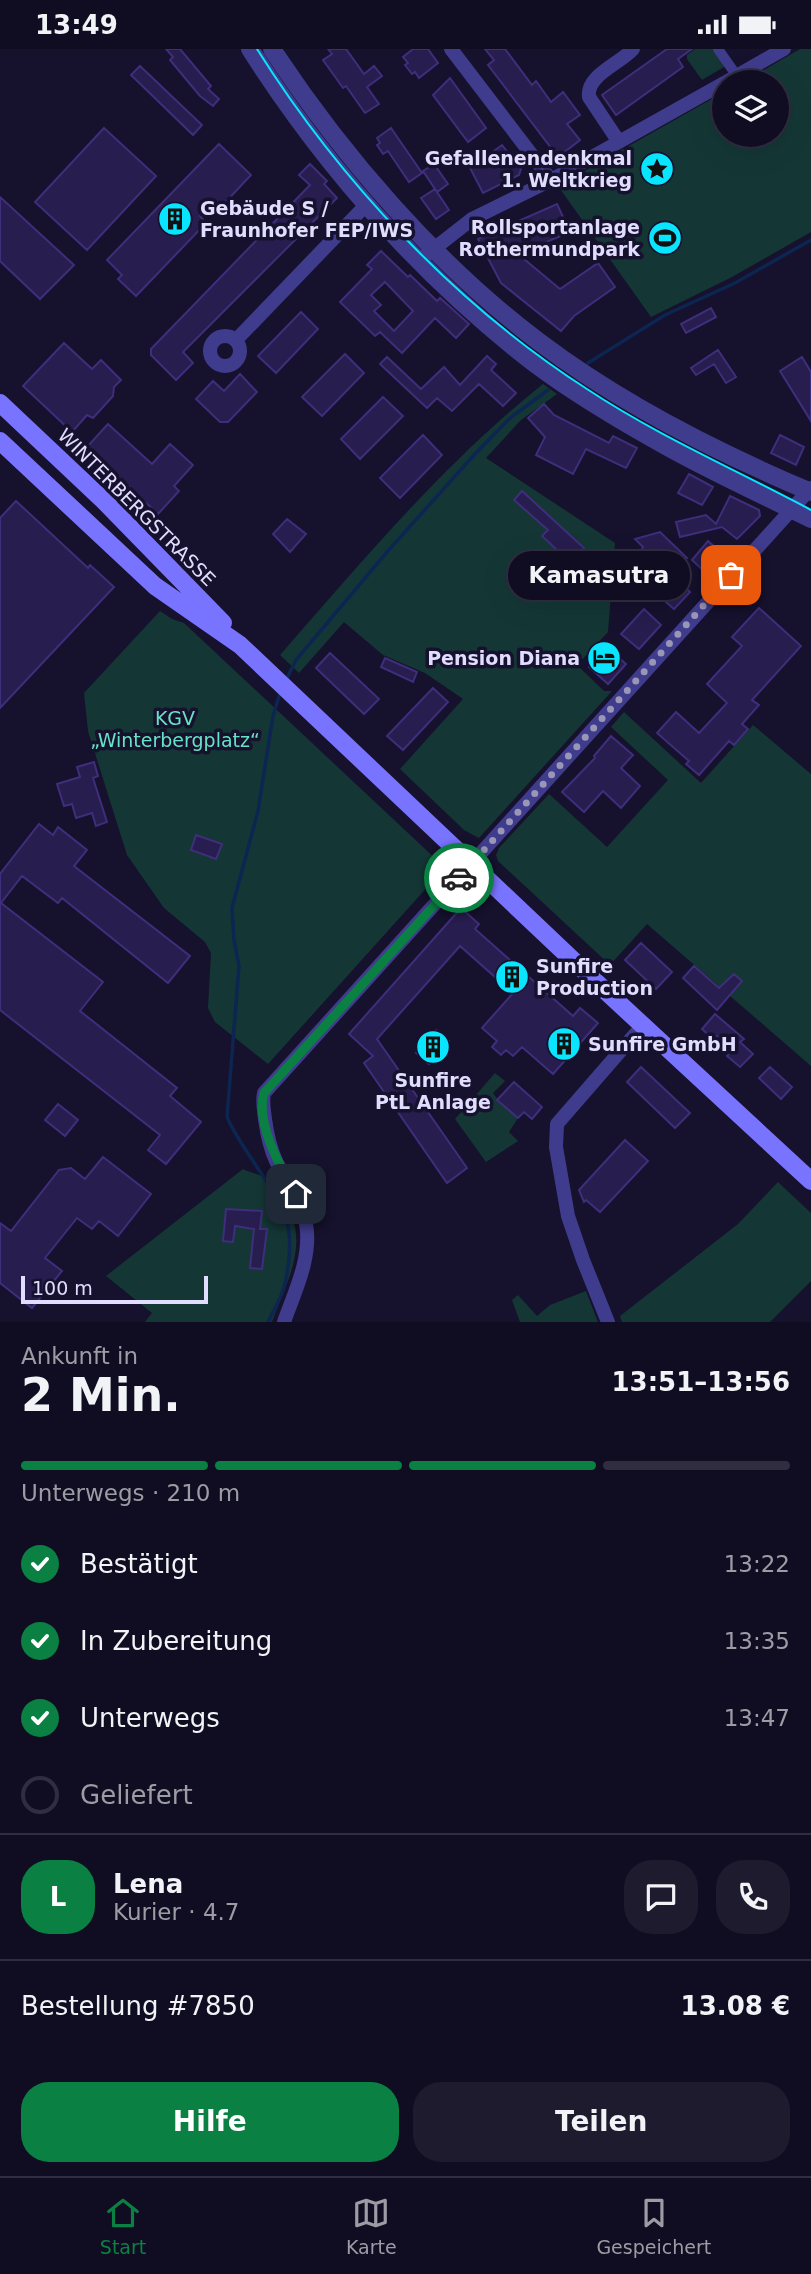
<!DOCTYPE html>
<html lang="de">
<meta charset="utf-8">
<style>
body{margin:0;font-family:"DejaVu Sans",sans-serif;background:#1e1b2f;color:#f1f3f6;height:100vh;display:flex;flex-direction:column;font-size:26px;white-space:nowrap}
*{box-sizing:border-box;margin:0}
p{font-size:23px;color:#9c9ca5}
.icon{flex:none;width:38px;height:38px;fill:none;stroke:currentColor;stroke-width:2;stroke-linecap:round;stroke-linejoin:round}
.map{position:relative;height:1273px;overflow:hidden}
.sheet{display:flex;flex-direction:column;background:#100d22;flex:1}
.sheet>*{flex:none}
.buttons{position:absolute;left:712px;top:21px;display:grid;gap:14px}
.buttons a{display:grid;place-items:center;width:77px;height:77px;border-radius:50%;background:#100d22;box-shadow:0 7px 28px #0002,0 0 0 2px #302d40;font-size:35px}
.scale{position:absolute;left:21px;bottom:18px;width:187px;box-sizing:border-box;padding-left:7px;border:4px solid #e1ddff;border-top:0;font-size:19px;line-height:24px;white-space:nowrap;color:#e1ddff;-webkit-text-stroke:5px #16112d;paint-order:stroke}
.pin{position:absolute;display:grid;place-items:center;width:60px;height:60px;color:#fff;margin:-30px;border-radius:14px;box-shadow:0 4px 10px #0006}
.courier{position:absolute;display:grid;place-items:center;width:70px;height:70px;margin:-35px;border:5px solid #0b8043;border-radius:50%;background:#fff;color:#222;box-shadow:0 2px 9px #0007}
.bubble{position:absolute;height:49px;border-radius:24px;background:#100d22;box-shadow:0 7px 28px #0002,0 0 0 2px #302d40;font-size:23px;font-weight:700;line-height:49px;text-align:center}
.overview em{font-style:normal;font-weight:700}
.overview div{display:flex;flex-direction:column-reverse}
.overview{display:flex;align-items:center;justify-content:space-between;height:119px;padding:0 21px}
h1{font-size:46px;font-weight:700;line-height:52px}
.bar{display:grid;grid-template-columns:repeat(4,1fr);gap:10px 7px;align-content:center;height:84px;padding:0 21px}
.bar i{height:9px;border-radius:5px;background:#302d40}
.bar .current{background:#0b8043}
.bar p{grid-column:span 4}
.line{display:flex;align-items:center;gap:18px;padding:0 21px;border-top:2px solid #302d40}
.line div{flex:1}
.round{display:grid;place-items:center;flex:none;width:74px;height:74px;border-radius:28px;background:#1e1b2f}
ol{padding:0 21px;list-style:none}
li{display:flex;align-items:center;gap:21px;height:77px}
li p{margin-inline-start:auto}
li .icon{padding:7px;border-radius:50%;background:#0b8043;color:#fff;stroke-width:4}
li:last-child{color:#9c9ca5}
li i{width:38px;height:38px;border:4px solid #302d40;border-radius:50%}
.button{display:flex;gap:14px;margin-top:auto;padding:14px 21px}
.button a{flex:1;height:80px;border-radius:28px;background:#0b8043;color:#fff;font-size:28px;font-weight:700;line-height:80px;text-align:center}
.button a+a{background:#1e1b2f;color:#f1f3f6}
.status{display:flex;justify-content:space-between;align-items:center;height:49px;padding:0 35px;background:#100d22;direction:ltr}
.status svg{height:19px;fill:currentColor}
.menu{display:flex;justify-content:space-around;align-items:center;height:98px;border-top:2px solid #302d40;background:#100d22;font-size:19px;color:#9c9ca5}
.menu a{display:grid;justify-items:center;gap:4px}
.menu .current{color:#0b8043}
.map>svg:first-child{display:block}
</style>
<div class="status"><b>13:49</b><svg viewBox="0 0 49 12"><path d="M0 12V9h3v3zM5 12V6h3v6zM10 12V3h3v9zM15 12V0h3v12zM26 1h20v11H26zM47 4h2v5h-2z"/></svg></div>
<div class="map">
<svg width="811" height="1273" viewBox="0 0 811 1273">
<rect width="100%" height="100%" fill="#16112d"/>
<!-- green -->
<path fill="#143736" d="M 695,0 L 718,0 L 729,15 L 702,31 L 687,10 L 687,6 Z
M 800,0 L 811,0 L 811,183 L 732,228 L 651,268 L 558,137 L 724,43 L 724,86 L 777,86 L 777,33 L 743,33 Z
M 543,335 L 557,345 L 521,371 L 486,409 L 615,494 L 608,583 L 577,616 L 604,642 L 612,642 L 479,789 L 464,781 L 400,720 L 463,650 L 425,624 L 383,606 L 344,573 L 299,624 L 280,606 C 363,511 445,413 543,335 Z
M 160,562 L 172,570 L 184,574 L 439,813 L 440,824 L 268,1015 L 215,973 L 208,959 L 211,904 L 205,893 L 164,859 L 127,806 L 88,682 L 84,644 Z
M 624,663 L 701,734 L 753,676 L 811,725 L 811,1017 L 647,875 L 610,916 L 498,812 L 496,806 L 499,799 L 549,745 L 607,798 L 668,731 L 611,678 Z
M 495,1024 L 505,1032 L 493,1044 L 498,1051 L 518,1069 L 509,1083 L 518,1092 L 486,1113 L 455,1070 Z
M 243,1120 C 251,1124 261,1126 269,1130 C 274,1133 278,1142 282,1148 C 312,1193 288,1228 272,1273 L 145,1273 L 152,1264 L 106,1227 Z
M 778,1133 L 811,1164 L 811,1232 L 770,1273 L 622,1273 L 620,1267 L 738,1175 Z
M 586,1242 L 598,1273 L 520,1273 L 512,1251 L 518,1246 L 537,1267 L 550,1256 Z"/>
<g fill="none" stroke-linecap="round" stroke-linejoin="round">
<!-- stream -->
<path stroke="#0c2551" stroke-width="3.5" d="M 588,314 L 665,266 L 735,234 L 811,191
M 286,631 L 296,611 L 387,503 L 474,406 L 510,369 L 548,341
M 268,1273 C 273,1262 281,1250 284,1238 C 289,1220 292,1191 287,1173 C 278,1140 242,1103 227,1068 L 239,917 L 234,891 L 232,859 L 258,762 L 273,667 L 280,644"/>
</g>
<!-- building -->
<path fill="#271d4e" stroke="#3e2e7b" stroke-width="2" fill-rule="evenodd" d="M 166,0 L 180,0 L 211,37 L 208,40 L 219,50 L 213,57 L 200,47 L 170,11 L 173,8 Z
M 328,0 L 346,0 L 364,25 L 374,17 L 382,27 L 367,38 L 379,55 L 365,64 L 346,37 L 343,39 L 323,11 L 332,5 Z
M 413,0 L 428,0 L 438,14 L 419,29 L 415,23 L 412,25 L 405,16 L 408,14 L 403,8 Z
M 485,0 L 505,0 L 532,36 L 536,32 L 551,53 L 563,43 L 580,66 L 567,75 L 580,91 L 558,108 L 488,16 L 494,11 Z
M 667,0 L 692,0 L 678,10 L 683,18 L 616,66 L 602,46 Z
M 140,17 L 202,76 L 193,86 L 131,26 Z
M 450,29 L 486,79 L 468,93 L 433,46 Z
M 104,79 L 156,127 L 87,201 L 35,153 Z
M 391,79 L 422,124 L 409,133 L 388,102 L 383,105 L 377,96 L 380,94 L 377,89 Z
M 219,95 L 251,126 L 219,160 L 213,154 L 200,167 L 206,174 L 136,247 L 118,230 L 122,226 L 107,211 Z
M 502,96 L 521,120 L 519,126 L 483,144 L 469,117 L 493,106 L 491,104 Z
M 310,115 L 327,132 L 324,135 L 337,149 L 183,303 L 193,314 L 176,331 L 151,306 L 151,300 L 310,136 L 299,126 Z
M 434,115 L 448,135 L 437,143 L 423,122 Z
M 435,140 L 449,161 L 436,170 L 421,149 Z
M 0,148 L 74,216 L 40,250 L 0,212 Z
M 557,155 L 570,183 L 518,205 L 560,240 L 598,214 L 615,238 L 574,267 L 561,282 L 501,234 L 478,190 Z
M 381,202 L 408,228 L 410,226 L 437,252 L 440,249 L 469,275 L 456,289 L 435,269 L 402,304 L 380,283 L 375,287 L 340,253 L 372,220 L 367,216 ZM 385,233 L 413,262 L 394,282 L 374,262 L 381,256 L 371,246 Z
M 711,259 L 716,268 L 686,284 L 681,275 Z
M 301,263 L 318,280 L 276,324 L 258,307 Z
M 64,294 L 92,320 L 101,311 L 121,331 L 114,338 L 113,347 L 93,369 L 87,366 L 72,383 L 23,337 Z
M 718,301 L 736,328 L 726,334 L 714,315 L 696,326 L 691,319 Z
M 345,305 L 364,324 L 322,367 L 302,348 Z
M 487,307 L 496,315 L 491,321 L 516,344 L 503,357 L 479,335 L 452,362 L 437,349 L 427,359 L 380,315 L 387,308 L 421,340 L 444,318 L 460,336 Z
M 802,308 L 811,323 L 811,372 L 780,322 Z
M 240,325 L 257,343 L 228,373 L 220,373 L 196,350 L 213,332 L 224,342 Z
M 383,348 L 403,367 L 360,410 L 341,390 Z
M 544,355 L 554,366 L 609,394 L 613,387 L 637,399 L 626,419 L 586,400 L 573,425 L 536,406 L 545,388 L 528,369 Z
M 108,375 L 152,415 L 170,395 L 193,416 L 174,437 L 179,442 L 158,465 L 87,398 Z
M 423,386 L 442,406 L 400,449 L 380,429 Z
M 780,386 L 804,398 L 796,416 L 771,404 Z
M 689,425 L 713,438 L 702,456 L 678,444 Z
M 522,442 L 584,499 L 571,514 L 542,487 L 548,481 L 514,451 Z
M 730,447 L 759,461 L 760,467 L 737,490 L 722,478 L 680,488 L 676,473 L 706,466 L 716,475 Z
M 16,452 L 88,519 L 90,516 L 114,538 L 0,659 L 0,469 Z
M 287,470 L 306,485 L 290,503 L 273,485 Z
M 660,483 L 687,509 L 671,525 L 654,509 L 636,511 L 643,498 L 635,490 Z
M 708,492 L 724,506 L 707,525 L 692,511 Z
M 675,529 L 690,543 L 674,560 L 659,547 Z
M 759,559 L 801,597 L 752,651 L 759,656 L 742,675 L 748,680 L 734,696 L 729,692 L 699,726 L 686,715 L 689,712 L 657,684 L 676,663 L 699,684 L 727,654 L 707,635 L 742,597 L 732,588 Z
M 644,560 L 661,576 L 639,600 L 621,585 Z
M 607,598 L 626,615 L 608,635 L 589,618 Z
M 330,604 L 379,650 L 364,665 L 316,619 Z
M 385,609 L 417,623 L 413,633 L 381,618 Z
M 433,639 L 448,653 L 403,701 L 387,687 Z
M 611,687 L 633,706 L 621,719 L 640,737 L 621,759 L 603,742 L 584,763 L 562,743 L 595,709 L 594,707 Z
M 94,713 L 98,727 L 93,729 L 107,773 L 96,777 L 92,764 L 76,769 L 72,755 L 64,757 L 57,735 L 80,728 L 77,718 Z
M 39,775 L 53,786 L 58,778 L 87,801 L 74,817 L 190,907 L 168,934 L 62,849 L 58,854 L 22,827 L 1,854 L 103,933 L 80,962 L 177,1039 L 170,1047 L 201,1073 L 166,1115 L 148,1101 L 160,1086 L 0,961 L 0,825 Z
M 196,786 L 222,795 L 216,810 L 191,801 Z
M 461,859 L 479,875 L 475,880 L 573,967 L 580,959 L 598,974 L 553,1025 L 522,998 L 513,1007 L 506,1001 L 501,1006 L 492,998 L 497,992 L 482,979 L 513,944 L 460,897 L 377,990 L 467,1119 L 447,1134 L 364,1014 L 373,1007 L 349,985 Z
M 641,894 L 672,923 L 656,940 L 625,911 Z
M 694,917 L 719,939 L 734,925 L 742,932 L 717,961 L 683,929 Z
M 715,965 L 744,990 L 740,993 L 753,1005 L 740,1018 L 727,1007 L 732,1002 L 717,987 L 714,991 L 702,980 Z
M 436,981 L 449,992 L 429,1015 L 416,1004 Z
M 641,1018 L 690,1064 L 675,1079 L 627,1033 Z
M 770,1018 L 792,1038 L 781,1050 L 759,1029 Z
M 514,1033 L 542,1058 L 532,1070 L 524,1063 L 518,1069 L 497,1051 Z
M 58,1055 L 78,1071 L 65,1087 L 45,1071 Z
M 625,1091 L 648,1112 L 600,1163 L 586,1151 L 584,1153 L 579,1141 Z
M 103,1108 L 151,1145 L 118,1187 L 99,1172 L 92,1180 L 77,1169 L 45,1209 L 62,1222 L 32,1259 L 0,1234 L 0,1174 L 11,1182 L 59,1121 L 71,1119 L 85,1130 Z
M 226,1160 L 262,1162 L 260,1180 L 267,1180 L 262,1220 L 250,1219 L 254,1180 L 235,1177 L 233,1193 L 223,1192 Z"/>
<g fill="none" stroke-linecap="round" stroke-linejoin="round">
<!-- pedestrian -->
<path stroke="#403c8d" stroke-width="10" d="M 718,0 L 737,27"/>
<!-- minor -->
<path stroke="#403c8d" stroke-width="14" d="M 451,0 L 551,131
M 726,33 L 784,0
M 619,93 L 589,48 C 586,26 620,15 633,0
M 426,206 L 472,170 L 551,131 L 724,34
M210 302a15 15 0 1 1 30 0a15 15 0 1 1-30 0Z
M 236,291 L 367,155
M 284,1273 C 295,1242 312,1208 306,1175 C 302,1151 286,1133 276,1112 C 270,1099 267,1085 265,1070 C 264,1061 262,1053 264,1044 L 811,439
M 608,1273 L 583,1211 L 568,1167 L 556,1098 L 557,1075 L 643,976"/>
<!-- tertiary -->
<path stroke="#403c8d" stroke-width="18" d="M 250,0 C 323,114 415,219 521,304 C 562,337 609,365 655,391 C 705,420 759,444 811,470
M 272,0 C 343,108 435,214 538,292 C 621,355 716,403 811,443"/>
<!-- secondary -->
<path stroke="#7974ff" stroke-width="18" d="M 0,354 L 104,452 L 223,574
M 0,392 L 155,537 L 240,596 L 597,934 L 811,1132"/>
<!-- tram -->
<path stroke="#09e4ff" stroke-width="2" d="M 257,0 C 340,132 456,256 587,340 C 658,387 736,421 811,461"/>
</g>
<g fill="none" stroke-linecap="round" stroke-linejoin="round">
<!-- done -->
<path stroke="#9a96b6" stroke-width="7" stroke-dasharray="0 12.6" d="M 459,829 L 731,526"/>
<!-- route -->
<path stroke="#0b8043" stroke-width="9" d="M 296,1145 C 281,1120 255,1074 264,1044 L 459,829"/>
</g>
<!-- icons -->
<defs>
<g id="sight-disc" transform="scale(1.75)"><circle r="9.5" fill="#09e4ff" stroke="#16112d"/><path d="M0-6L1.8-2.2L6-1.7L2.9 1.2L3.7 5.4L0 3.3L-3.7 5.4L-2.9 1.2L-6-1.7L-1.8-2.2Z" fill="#111"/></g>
<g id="building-disc" transform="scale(1.75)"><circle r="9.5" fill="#09e4ff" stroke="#16112d"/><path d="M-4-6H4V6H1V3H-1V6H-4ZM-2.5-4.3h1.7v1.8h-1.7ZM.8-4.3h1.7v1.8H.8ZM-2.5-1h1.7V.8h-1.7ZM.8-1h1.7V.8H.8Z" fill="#111"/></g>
<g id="stadium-disc" transform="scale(1.75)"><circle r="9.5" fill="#09e4ff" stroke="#16112d"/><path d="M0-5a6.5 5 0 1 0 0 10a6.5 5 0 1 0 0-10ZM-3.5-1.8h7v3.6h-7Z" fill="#111"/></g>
<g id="hotel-disc" transform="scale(1.75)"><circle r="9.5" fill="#09e4ff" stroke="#16112d"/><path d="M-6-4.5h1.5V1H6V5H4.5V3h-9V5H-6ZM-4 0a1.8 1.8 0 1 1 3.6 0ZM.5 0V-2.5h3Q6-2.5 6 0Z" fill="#111"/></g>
</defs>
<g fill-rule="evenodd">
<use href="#sight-disc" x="657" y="120"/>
<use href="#building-disc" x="175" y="170"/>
<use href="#stadium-disc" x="665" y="189"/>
<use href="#hotel-disc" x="604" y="609"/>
<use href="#building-disc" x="512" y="928"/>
<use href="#building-disc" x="564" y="995"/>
<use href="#building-disc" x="433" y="998"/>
</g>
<g text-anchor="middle" stroke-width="7" stroke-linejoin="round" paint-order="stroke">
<!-- poi labels -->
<g font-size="19" font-weight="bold" fill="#e1ddff" stroke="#16112d" text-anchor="end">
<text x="632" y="116">Gefallenendenkmal<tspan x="632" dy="22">1. Weltkrieg</tspan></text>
<text x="200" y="166" text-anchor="start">Gebäude S /<tspan x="200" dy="22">Fraunhofer FEP/IWS</tspan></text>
<text x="640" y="185">Rollsportanlage<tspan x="640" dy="22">Rothermundpark</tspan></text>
<text x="580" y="616">Pension Diana</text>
<text x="536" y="924" text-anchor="start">Sunfire<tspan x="536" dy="22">Production</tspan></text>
<text x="588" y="1002" text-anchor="start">Sunfire GmbH</text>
<text x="433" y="1038" text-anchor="middle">Sunfire<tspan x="433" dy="22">PtL Anlage</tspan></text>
</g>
<!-- street labels -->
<g font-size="19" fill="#e1ddff" stroke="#16112d">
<text transform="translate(137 458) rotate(45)" y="7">WINTERBERGSTRASSE</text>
</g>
<!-- park labels -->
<g font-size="19" fill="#65e3c5" stroke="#16112d">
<text x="175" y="676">KGV<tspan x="175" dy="22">„Winterbergplatz“</tspan></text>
</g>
</g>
</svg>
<div class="buttons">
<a><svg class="icon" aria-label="layers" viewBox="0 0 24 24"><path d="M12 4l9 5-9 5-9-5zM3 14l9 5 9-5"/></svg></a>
</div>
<div class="scale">100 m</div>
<div class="pin" style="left:731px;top:526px;background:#ea580c"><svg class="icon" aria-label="bag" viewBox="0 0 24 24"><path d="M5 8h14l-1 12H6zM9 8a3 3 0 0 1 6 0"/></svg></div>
<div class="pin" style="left:296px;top:1145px;background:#1f2937"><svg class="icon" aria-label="home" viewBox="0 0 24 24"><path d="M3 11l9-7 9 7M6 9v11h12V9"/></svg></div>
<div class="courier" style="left:459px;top:829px"><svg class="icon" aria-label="car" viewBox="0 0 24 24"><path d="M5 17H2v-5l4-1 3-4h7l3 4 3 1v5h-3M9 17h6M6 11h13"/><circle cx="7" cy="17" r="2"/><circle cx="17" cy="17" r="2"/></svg></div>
<div class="bubble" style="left:508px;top:502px;width:182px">Kamasutra</div>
</div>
<section class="sheet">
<div class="overview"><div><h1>2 Min.</h1><p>Ankunft in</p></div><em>13:51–13:56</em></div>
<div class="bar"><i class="current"></i><i class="current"></i><i class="current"></i><i></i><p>Unterwegs · 210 m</p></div>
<ol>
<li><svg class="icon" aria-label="check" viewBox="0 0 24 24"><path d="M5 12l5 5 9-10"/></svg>Bestätigt<p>13:22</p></li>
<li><svg class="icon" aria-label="check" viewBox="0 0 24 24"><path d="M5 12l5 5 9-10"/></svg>In Zubereitung<p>13:35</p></li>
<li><svg class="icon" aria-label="check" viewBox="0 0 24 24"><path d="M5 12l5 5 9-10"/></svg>Unterwegs<p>13:47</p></li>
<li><i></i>Geliefert</li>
</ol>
<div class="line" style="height:126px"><b class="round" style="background:#0b8043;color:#fff">L</b><div><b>Lena</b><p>Kurier · 4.7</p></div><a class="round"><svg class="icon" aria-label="chat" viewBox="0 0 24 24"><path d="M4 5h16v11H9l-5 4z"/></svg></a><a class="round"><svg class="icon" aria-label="phone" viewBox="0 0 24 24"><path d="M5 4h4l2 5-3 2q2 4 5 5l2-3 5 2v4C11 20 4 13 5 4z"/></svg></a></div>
<div class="line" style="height:91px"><div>Bestellung #7850</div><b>13.08 €</b></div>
<div class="button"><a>Hilfe</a><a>Teilen</a></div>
</section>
<nav class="menu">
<a class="current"><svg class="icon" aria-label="home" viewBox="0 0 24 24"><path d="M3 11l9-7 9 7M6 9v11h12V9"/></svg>Start</a>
<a><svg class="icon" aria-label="map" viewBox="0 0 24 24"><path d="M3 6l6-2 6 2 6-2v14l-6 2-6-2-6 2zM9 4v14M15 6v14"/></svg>Karte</a>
<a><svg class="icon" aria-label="saved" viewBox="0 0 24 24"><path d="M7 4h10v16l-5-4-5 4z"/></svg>Gespeichert</a>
</nav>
